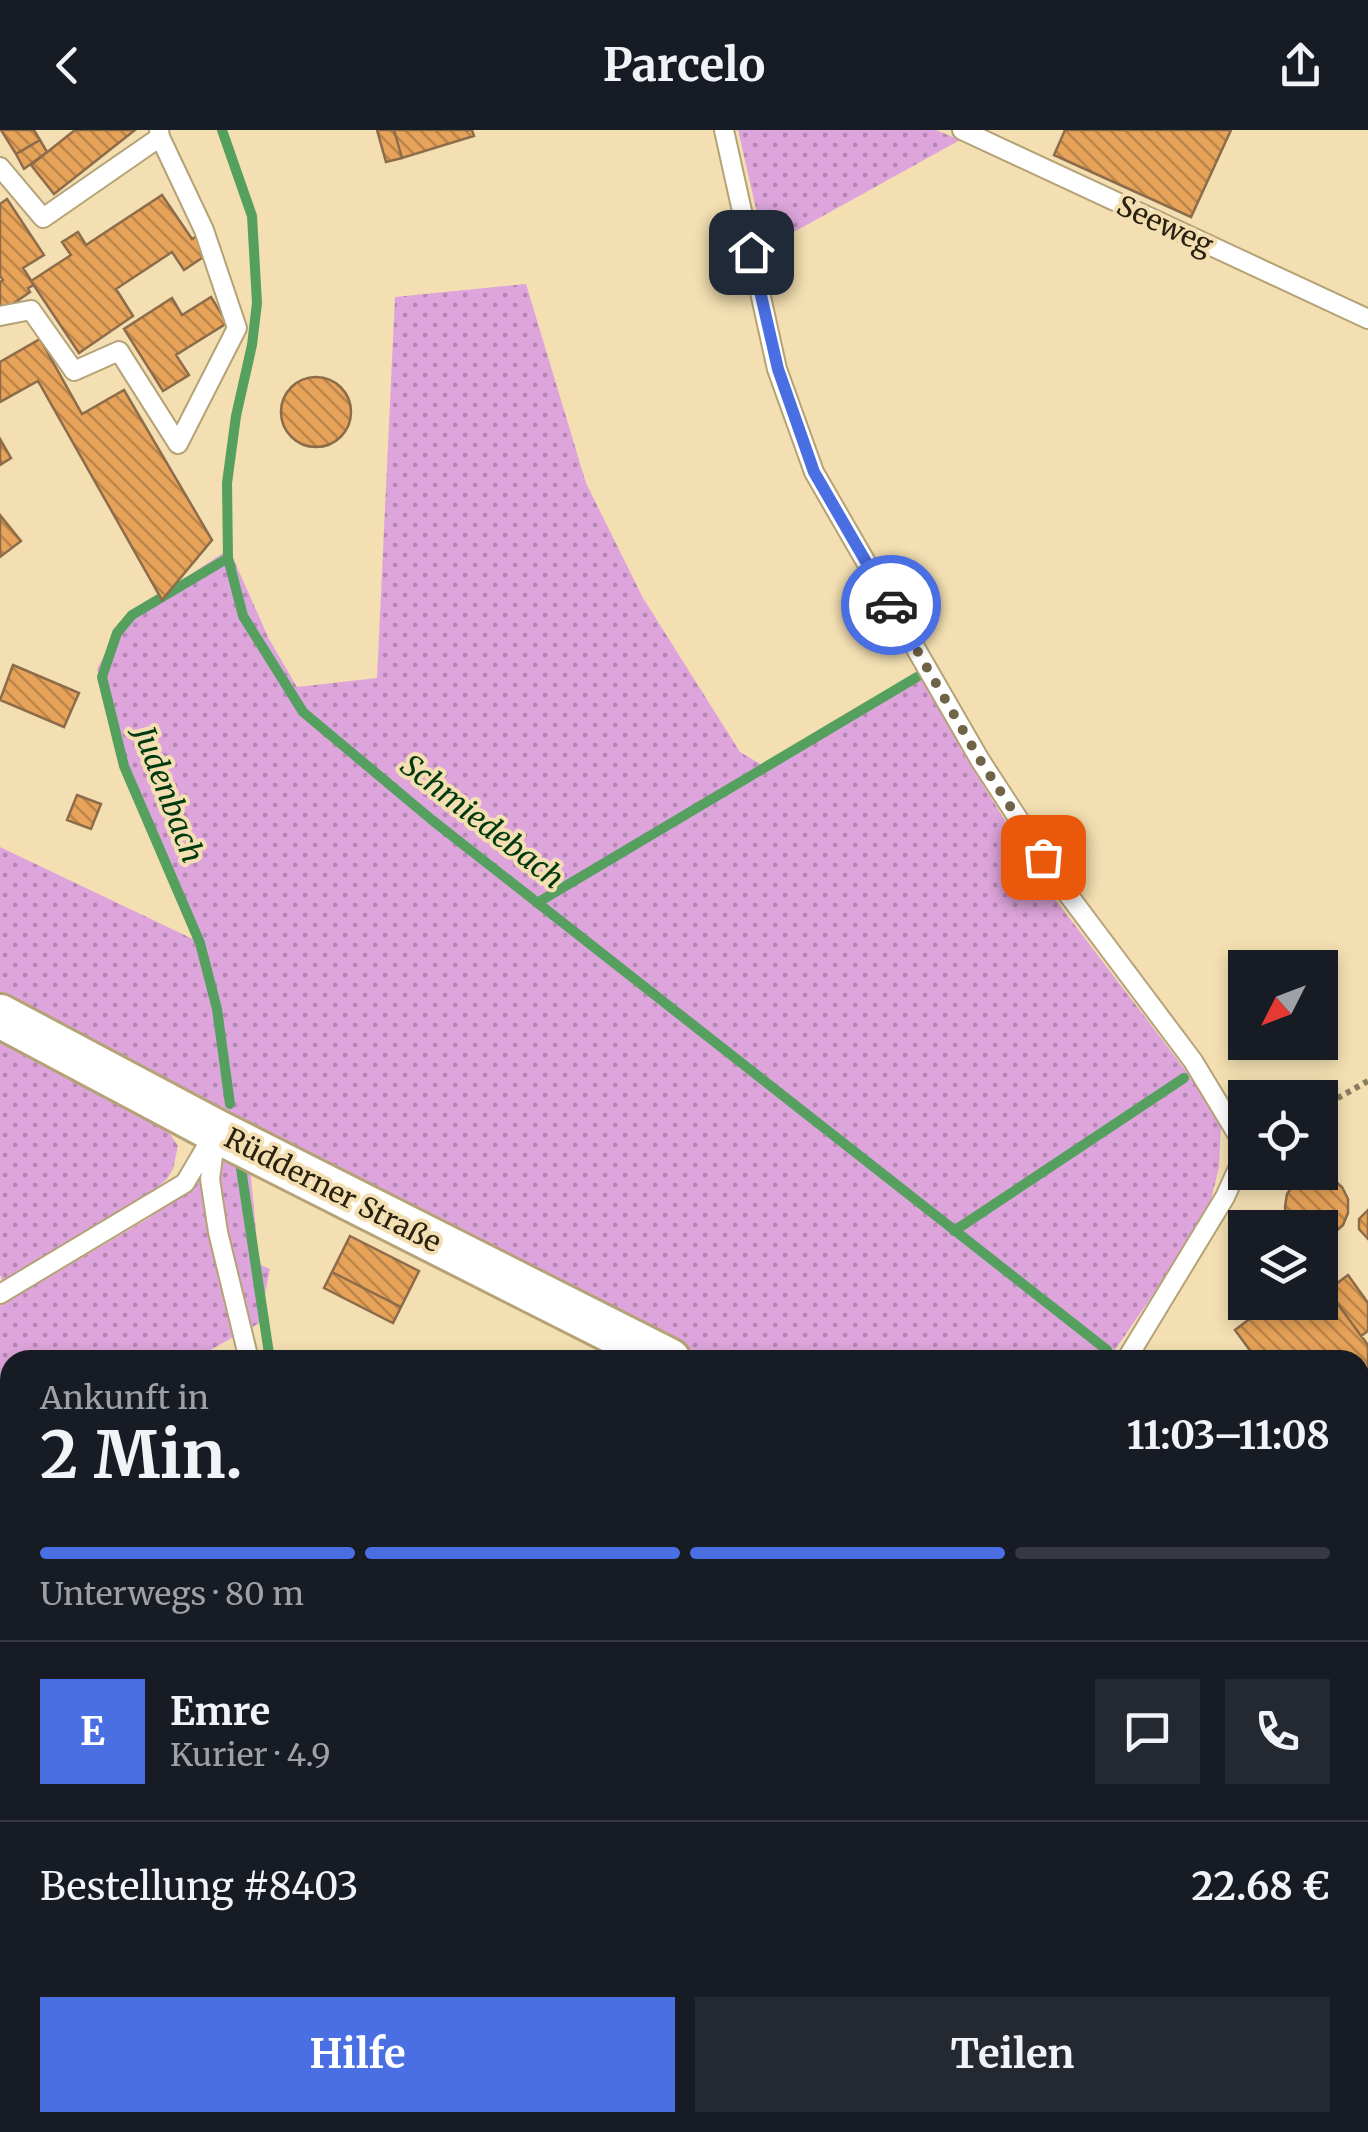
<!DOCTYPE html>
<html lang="de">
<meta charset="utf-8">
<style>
body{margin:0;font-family:Merriweather,serif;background:#242831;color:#f1f3f6;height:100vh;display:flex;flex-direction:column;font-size:38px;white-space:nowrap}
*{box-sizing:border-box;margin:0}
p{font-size:32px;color:#9ea1a6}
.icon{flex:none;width:55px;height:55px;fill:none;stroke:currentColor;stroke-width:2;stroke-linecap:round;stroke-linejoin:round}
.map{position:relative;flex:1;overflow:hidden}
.drawer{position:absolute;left:0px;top:1220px;width:1370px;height:782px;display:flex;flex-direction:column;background:#171b24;border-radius:30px 30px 0 0;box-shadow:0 5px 15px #0003}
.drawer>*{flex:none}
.needle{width:65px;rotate:228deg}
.tools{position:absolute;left:1228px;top:820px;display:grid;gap:20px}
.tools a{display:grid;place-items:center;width:110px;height:110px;border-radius:0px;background:#171b24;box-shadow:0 5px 15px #0003;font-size:50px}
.pin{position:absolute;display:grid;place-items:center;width:85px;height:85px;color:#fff;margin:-42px;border-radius:20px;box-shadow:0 5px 15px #0006}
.courier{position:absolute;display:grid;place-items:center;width:100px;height:100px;margin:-50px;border:8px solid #4a6fe3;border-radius:50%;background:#fff;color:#222;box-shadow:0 2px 12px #0007}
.summary em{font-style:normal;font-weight:700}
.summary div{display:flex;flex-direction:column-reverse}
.summary{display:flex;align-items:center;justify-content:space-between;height:170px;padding:0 40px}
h1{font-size:65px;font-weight:700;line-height:75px}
.bar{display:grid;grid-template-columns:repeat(4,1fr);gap:15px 10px;align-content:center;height:120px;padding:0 40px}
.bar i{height:12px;border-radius:8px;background:#363941}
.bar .on{background:#4a6fe3}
.bar p{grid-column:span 4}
.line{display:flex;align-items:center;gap:25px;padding:0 40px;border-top:2px solid #363941}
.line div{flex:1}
.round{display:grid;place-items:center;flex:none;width:105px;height:105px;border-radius:0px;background:#242831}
.cta{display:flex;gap:20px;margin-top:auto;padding:20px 40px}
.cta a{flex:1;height:115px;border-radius:0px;background:#4a6fe3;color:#fff;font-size:40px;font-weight:700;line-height:115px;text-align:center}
.cta a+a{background:#242831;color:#f1f3f6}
header{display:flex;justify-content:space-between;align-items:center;height:130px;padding:0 40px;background:#171b24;font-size:45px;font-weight:700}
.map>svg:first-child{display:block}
</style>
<header><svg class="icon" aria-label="back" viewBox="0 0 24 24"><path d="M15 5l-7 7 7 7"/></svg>Parcelo<svg class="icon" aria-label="share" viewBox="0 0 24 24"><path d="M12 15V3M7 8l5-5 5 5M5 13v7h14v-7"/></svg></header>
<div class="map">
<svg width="1368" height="2002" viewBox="0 0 1368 2002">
<defs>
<pattern id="grass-dots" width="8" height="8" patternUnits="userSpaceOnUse" patternTransform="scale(2.5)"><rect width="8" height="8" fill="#dea5dc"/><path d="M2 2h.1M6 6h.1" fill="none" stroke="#b486b1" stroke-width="1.8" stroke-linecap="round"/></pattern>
<pattern id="building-back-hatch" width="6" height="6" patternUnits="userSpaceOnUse" patternTransform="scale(2.5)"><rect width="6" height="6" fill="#e7a359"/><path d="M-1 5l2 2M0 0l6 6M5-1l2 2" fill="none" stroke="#bb8448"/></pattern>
</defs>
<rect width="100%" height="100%" fill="#f3dfb1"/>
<!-- grass -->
<path fill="url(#grass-dots)" d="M 738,0 L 936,0 L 960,10 L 765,118 Z
M 526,154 L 586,353 L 643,468 L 740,622 L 762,635 L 921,542 L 962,621 L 1048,760 L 1193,950 L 1221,994 L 1219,1037 L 1207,1086 L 1108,1230 L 712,1230 L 0,869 L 0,717 L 197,811 L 125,651 L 97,539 L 125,488 L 229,419 L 269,509 L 297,557 L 377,548 L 395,167 Z
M 0,911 L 117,967 L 166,998 L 178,1016 L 173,1039 L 167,1049 L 138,1074 L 4,1153 L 0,1145 Z
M 223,1030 L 244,1033 L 251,1047 L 259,1134 L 270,1139 L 259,1193 L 248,1200 L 216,1044 Z
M 200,1051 L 215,1130 L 237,1205 L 193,1230 L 10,1230 L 10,1459 L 0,1465 L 0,1176 L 149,1088 Z
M 10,1775 L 10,1992 L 301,1992 L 304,2002 L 91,2002 L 0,1998 L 0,1781 Z"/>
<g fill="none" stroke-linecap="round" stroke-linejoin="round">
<!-- stream -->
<path stroke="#55a05f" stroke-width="10" d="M 222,0 L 252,86 L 257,173 L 252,215 L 236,286 L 227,353 L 228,428 L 243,486 L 303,582 L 432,690 L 1107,1220
M 228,428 L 132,485 L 117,503 L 102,547 L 124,636 L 200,813 L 217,879 L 230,974
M 537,773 L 917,547
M 240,1032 L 270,1230
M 954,1101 L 1184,948
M 1360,1380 L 1368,1385
M 626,1992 L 633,2002
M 405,1998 L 407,1992"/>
</g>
<!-- building -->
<path fill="url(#building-back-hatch)" stroke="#8c6c4a" stroke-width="2.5" d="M 1,0 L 34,0 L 40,10 L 16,24 Z
M 75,0 L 135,0 L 54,64 L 31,35 Z
M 377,0 L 394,0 L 402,28 L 386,32 Z
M 394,0 L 472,0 L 474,6 L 402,28 Z
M 1065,0 L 1231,0 L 1191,87 L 1054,25 Z
M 40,10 L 47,22 L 24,39 L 16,24 Z
M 162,65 L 192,109 L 197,106 L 208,124 L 184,140 L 172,122 L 116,159 L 133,186 L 79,223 L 31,151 L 71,125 L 62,112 L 78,102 L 86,115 Z
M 7,69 L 44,125 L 23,138 L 34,155 L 28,158 L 30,162 L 4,180 L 0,174 L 0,152 L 3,150 L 0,146 L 0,74 Z
M 211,167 L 227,193 L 176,225 L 189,245 L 163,261 L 124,199 L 172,168 L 182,185 Z
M 40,209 L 82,284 L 124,260 L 212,410 L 162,470 L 38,251 L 0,272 L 0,232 Z
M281 282a35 35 0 1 1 70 0a35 35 0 1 1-70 0Z
M 0,309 L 11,328 L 0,335 Z
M 0,385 L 21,411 L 0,427 Z
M 13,535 L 79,563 L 64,597 L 0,570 Z
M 77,665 L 101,674 L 91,699 L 67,690 Z
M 1320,1044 L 1332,1048 L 1342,1057 L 1348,1069 L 1348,1083 L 1343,1095 L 1333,1104 L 1321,1108 L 1320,1098 L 1293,1098 L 1287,1090 L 1285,1077 L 1287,1064 L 1295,1053 L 1306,1046 Z
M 1368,1080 L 1368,1109 L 1359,1099 L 1359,1089 Z
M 350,1106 L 419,1141 L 401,1177 L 332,1142 Z
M 332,1142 L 401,1177 L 393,1193 L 324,1158 Z
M 1348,1145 L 1368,1173 L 1368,1201 L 1361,1206 L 1328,1160 Z
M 1320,1150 L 1368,1215 L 1368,1240 L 1360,1246 L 1360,1230 L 1257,1230 L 1235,1200 L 1272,1172 L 1320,1172 Z"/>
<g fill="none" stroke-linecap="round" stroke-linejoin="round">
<!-- service casing -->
<g stroke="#b5a276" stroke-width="22">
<path id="service" d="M 724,0 L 777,239 L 814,342 L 980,630 L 1064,759 L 1193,931 L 1245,1017
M 962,0 L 1368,189
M 0,37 L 43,88 L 160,7 L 159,0
M 0,186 L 31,180 L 74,241 L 119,221 L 178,314 L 237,198 L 204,100 L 160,7
M 215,1011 L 210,1049 L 218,1102 L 249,1230
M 0,1164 L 185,1053 L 215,1002
M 1126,1230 L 1225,1067 L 1245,1023
M 457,2002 L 466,1992"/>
</g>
<!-- tertiary casing -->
<g stroke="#b5a276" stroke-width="48">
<path id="tertiary" d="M 0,886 L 216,1001 L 669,1230
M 1360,1581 L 1368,1585"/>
</g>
<!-- path -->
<path stroke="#897b5c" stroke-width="6" stroke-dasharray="5 5" stroke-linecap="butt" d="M 1320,978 L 1368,951
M 1360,1359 L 1368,1363"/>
<!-- service -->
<use href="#service" stroke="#fff" stroke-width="18"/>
<!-- tertiary -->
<use href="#tertiary" stroke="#fff" stroke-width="42"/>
</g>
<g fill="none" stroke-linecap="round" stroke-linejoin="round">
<!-- done -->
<path stroke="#706448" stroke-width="10" stroke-dasharray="0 18" d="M 891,475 L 980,630 L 1043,727"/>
<!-- route -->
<path stroke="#4a6fe3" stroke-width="12" d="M 751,122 L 778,239 L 814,342 L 891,475"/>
</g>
<g text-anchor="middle" stroke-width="8" stroke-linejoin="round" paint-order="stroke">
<!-- street labels -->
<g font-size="28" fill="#2a2210" stroke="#f3dfb1">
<text transform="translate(1165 95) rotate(25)" y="10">Seeweg</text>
<text transform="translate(333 1060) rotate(27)" y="10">Rüdderner Straße</text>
</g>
<!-- water labels -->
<g font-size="30" font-style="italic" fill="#00390e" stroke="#f3dfb1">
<text transform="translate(168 665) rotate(69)" y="10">Judenbach</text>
<text transform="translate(482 692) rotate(38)" y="10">Schmiedebach</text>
</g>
</g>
</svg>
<div class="tools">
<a><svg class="needle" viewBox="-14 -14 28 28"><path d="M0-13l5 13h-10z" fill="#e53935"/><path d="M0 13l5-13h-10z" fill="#9ea1a6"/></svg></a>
<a><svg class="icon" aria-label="locate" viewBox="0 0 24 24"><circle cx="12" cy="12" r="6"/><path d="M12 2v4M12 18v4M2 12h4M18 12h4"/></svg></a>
<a><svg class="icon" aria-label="layers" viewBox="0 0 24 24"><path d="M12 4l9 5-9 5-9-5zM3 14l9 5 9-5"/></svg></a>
</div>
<div class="pin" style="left:1043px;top:727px;background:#ea580c"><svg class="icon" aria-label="bag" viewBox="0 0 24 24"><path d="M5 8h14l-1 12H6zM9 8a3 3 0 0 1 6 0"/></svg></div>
<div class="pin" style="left:751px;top:122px;background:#1f2937"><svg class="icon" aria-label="home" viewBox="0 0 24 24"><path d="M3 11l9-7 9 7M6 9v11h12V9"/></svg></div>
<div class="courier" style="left:891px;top:475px"><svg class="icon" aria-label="car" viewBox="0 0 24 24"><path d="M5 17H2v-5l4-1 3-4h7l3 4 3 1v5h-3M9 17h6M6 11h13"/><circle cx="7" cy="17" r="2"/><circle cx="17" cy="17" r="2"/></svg></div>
<section class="drawer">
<div class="summary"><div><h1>2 Min.</h1><p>Ankunft in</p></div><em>11:03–11:08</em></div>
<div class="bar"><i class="on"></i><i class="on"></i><i class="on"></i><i></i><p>Unterwegs · 80 m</p></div>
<div class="line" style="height:180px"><b class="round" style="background:#4a6fe3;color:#fff">E</b><div><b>Emre</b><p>Kurier · 4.9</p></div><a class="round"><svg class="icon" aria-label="chat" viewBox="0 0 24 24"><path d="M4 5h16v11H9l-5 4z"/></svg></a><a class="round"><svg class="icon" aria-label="phone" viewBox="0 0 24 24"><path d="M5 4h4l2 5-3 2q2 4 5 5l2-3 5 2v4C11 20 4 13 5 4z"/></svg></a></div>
<div class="line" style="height:130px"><div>Bestellung #8403</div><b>22.68 €</b></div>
<div class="cta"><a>Hilfe</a><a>Teilen</a></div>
</section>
</div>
